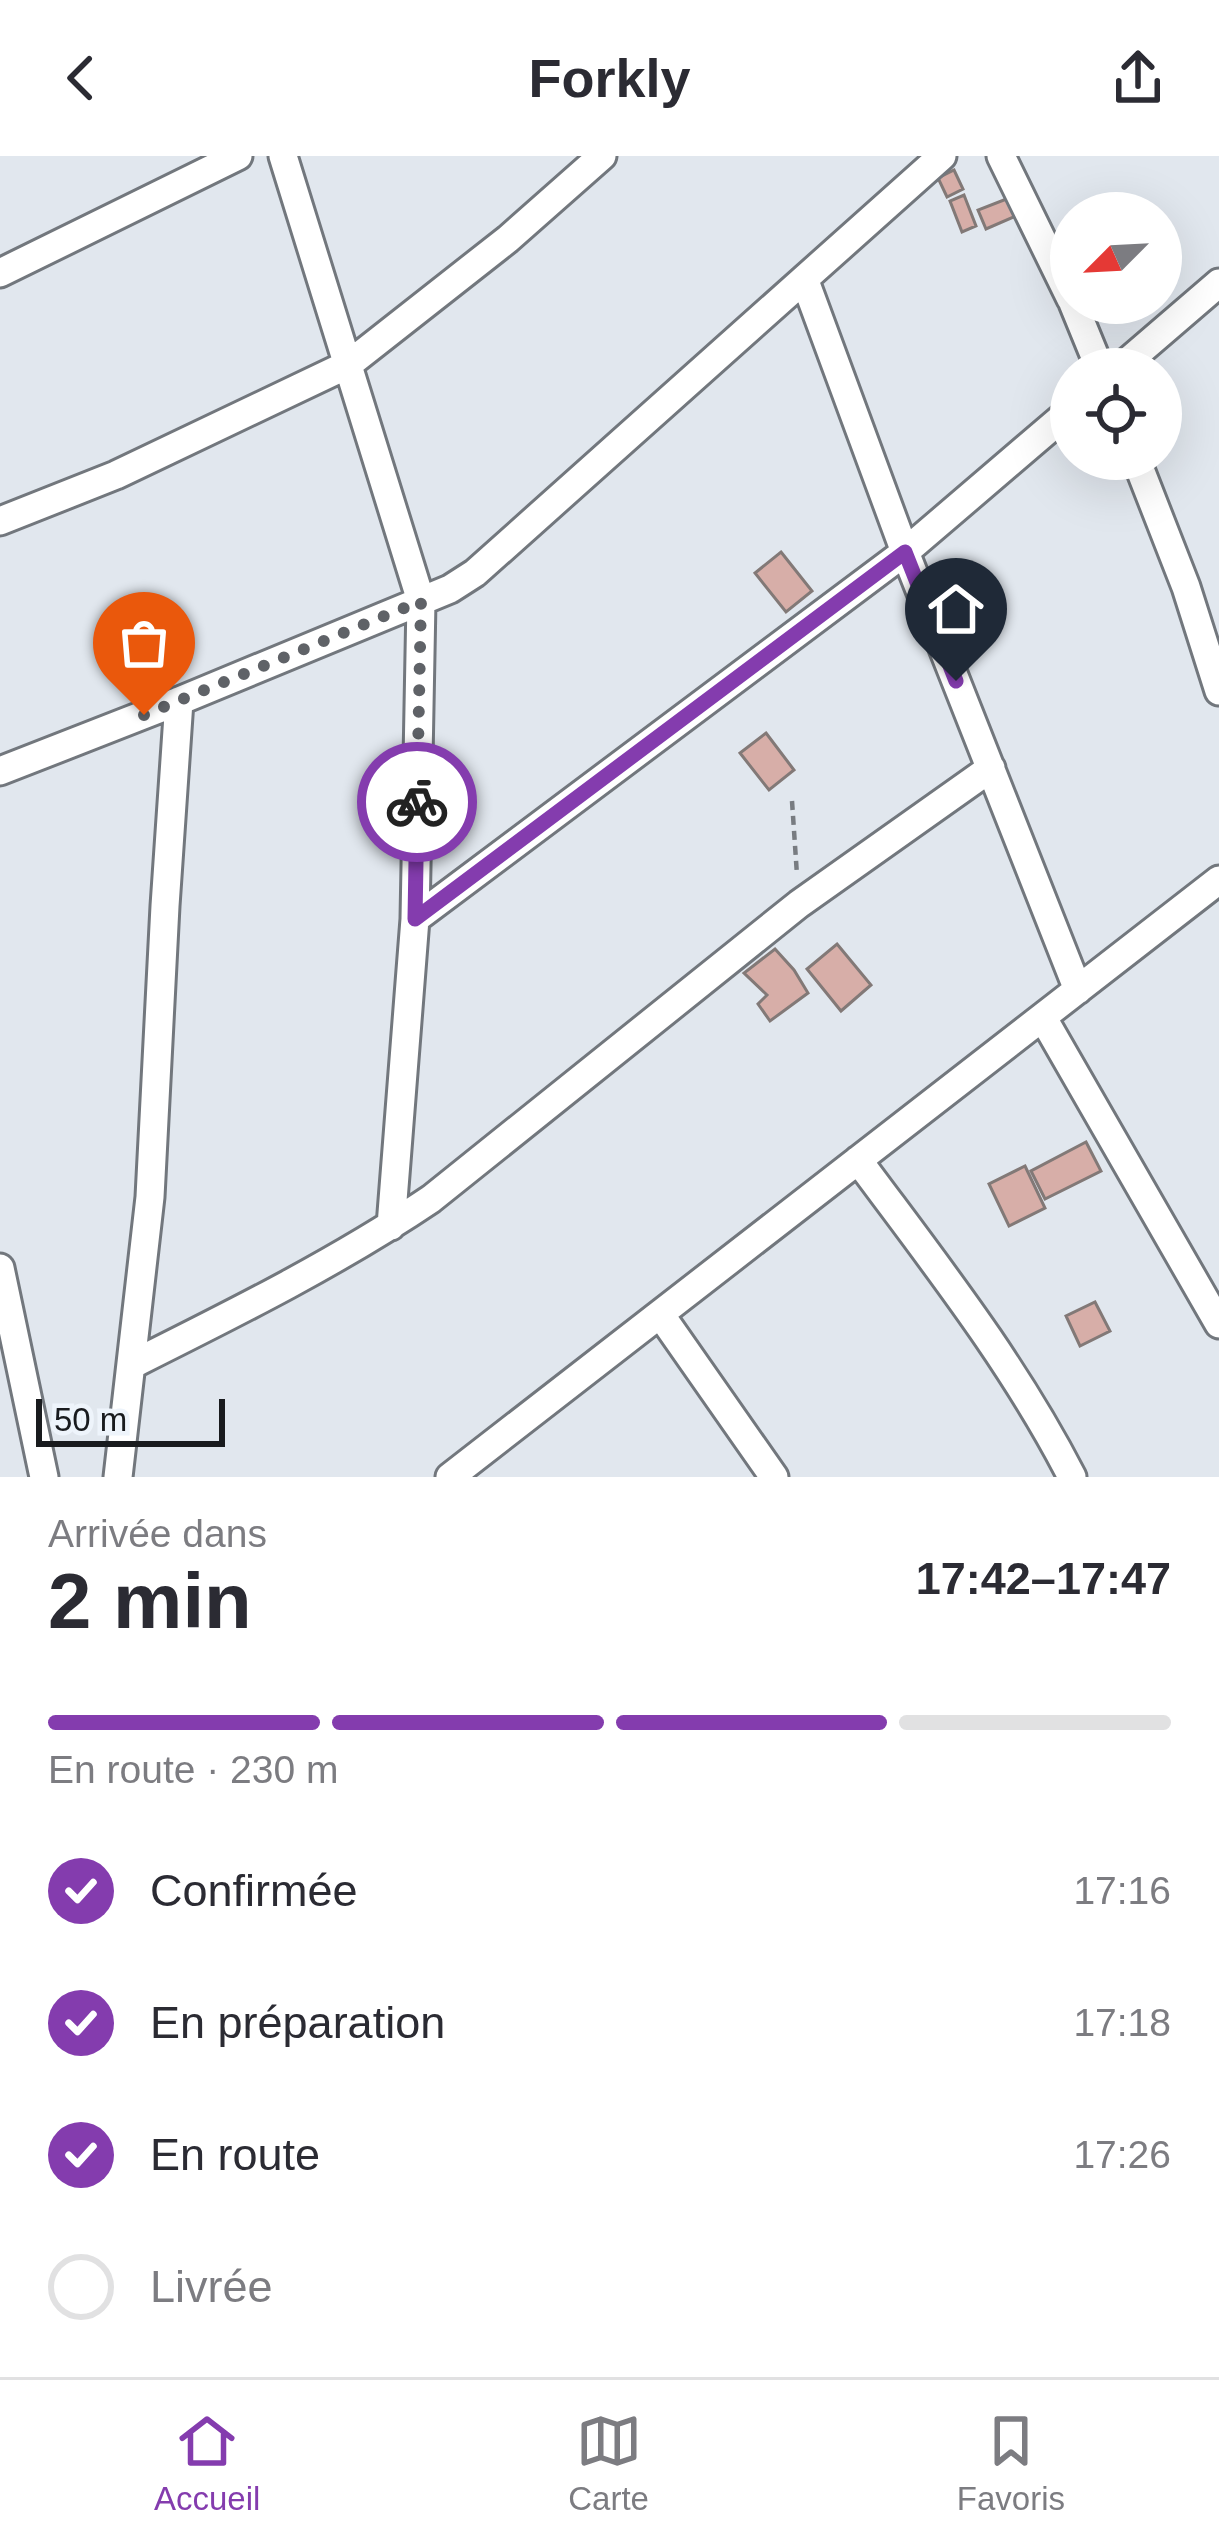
<!DOCTYPE html>
<html lang="fr">
<meta charset="utf-8">
<style>
body{margin:0;font-family:Arial,sans-serif;background:#f7f7f7;color:#2b2b33;height:100vh;display:flex;flex-direction:column;font-size:45px;white-space:nowrap}
*{box-sizing:border-box;margin:0}
p{font-size:39px;color:#7c7c81}
.icon{flex:none;width:66px;height:66px;fill:none;stroke:currentColor;stroke-width:2;stroke-linecap:round;stroke-linejoin:round}
.map{position:relative;height:1321px;overflow:hidden}
.drawer{display:flex;flex-direction:column;background:#fff;flex:1}
.drawer>*{flex:none}
.needle{width:78px;rotate:246deg}
.fabs{position:absolute;left:1050px;top:36px;display:grid;gap:24px}
.fabs a{display:grid;place-items:center;width:132px;height:132px;border-radius:50%;background:#fff;box-shadow:0 12px 48px #0002;font-size:60px}
.scale{position:absolute;left:36px;bottom:30px;width:189px;box-sizing:border-box;padding-left:12px;border:6px solid #191b1e;border-top:0;font-size:33px;line-height:42px;white-space:nowrap;color:#191b1e;-webkit-text-stroke:9px #eef4fb;paint-order:stroke}
.pin{position:absolute;display:grid;place-items:center;width:102px;height:102px;color:#fff;margin:-123px -51px;border-radius:50% 50% 50% 0;rotate:-45deg;box-shadow:0 0 12px #0007}
.pin .icon{rotate:45deg}
.courier{position:absolute;display:grid;place-items:center;width:120px;height:120px;margin:-60px;border:9px solid #843cae;border-radius:50%;background:#fff;color:#222;box-shadow:0 3px 15px #0007}
.headline em{font-style:normal;font-weight:700}
.headline div{display:flex;flex-direction:column-reverse}
.headline{display:flex;align-items:center;justify-content:space-between;height:204px;padding:0 48px}
h1{font-size:78px;font-weight:700;line-height:90px}
.bar{display:grid;grid-template-columns:repeat(4,1fr);gap:18px 12px;align-content:center;height:144px;padding:0 48px}
.bar i{height:15px;border-radius:9px;background:#e1e1e2}
.bar .current{background:#843cae}
.bar p{grid-column:span 4}
ol{padding:0 48px;list-style:none}
li{display:flex;align-items:center;gap:36px;height:132px}
li p{margin-inline-start:auto}
li .icon{padding:12px;border-radius:50%;background:#843cae;color:#fff;stroke-width:4}
li:last-child{color:#7c7c81}
li i{width:66px;height:66px;border:6px solid #e1e1e2;border-radius:50%}
header{display:flex;justify-content:space-between;align-items:center;height:156px;padding:0 48px;background:#fff;font-size:54px;font-weight:700}
.tabs{display:flex;justify-content:space-around;align-items:center;height:168px;border-top:3px solid #e1e1e2;background:#fff;font-size:33px;color:#7c7c81}
.tabs a{display:grid;justify-items:center;gap:6px}
.tabs .current{color:#843cae}
.map>svg:first-child{display:block}
</style>
<header><svg class="icon" aria-label="back" viewBox="0 0 24 24"><path d="M15 5l-7 7 7 7"/></svg>Forkly<svg class="icon" aria-label="share" viewBox="0 0 24 24"><path d="M12 15V3M7 8l5-5 5 5M5 13v7h14v-7"/></svg></header>
<div class="map">
<svg width="1219" height="1321" viewBox="0 0 1219 1321">
<rect width="100%" height="100%" fill="#e1e7ee"/>
<!-- building -->
<path fill="#d7aea8" stroke="#827977" stroke-width="3" d="M 954,14 L 963,33 L 947,41 L 938,22 Z
M 964,39 L 976,70 L 962,76 L 950,45 Z
M 1009,42 L 1016,60 L 986,73 L 978,54 Z
M 781,396 L 812,435 L 786,456 L 755,417 Z
M 766,577 L 794,614 L 769,634 L 740,597 Z
M 837,788 L 871,829 L 841,855 L 807,813 Z
M 775,793 L 794,814 L 808,837 L 770,865 L 758,848 L 767,839 L 744,817 Z
M 1086,986 L 1101,1015 L 1045,1043 L 1031,1015 Z
M 1025,1010 L 1045,1052 L 1009,1070 L 989,1028 Z
M 1095,1146 L 1110,1175 L 1080,1190 L 1066,1160 Z"/>
<g fill="none" stroke-linecap="round" stroke-linejoin="round">
<!-- street casing -->
<g stroke="#72777d" stroke-width="33">
<path id="street" d="M 283,0 L 421,445 L 415,763 L 391,1070
M 1001,0 L 1071,143
M 0,117 L 238,0
M 805,125 L 905,396 L 1078,834
M 1073,147 L 1100,213
M 1119,213 L 1219,127
M 1136,303 L 1186,431 L 1219,535
M 0,365 L 116,319 L 349,208 L 508,83 L 602,0
M 0,615 L 179,545 L 450,433 L 475,417 L 942,0
M 415,763 L 905,396 L 1071,254
M 1043,862 L 1219,1168
M 858,1004 C 935,1108 1013,1206 1072,1321
M 0,1112 L 44,1321
M 660,1158 L 774,1321
M 131,1209 C 233,1158 336,1107 431,1043 L 799,748 L 991,612
M 118,1321 L 150,1041 L 165,750 L 179,545
M 450,1321 L 1219,724"/>
</g>
<!-- path -->
<path stroke="#787c81" stroke-width="4.5" stroke-dasharray="9 6" stroke-linecap="butt" d="M 792,645 L 797,719"/>
<!-- street -->
<use href="#street" stroke="#fff" stroke-width="27"/>
</g>
<g fill="none" stroke-linecap="round" stroke-linejoin="round">
<!-- done -->
<path stroke="#5f6267" stroke-width="12" stroke-dasharray="0 21.6" d="M 144,559 L 421,445 L 417,646"/>
<!-- route -->
<path stroke="#843cae" stroke-width="15" d="M 417,646 L 415,763 L 905,396 L 956,525"/>
</g>
</svg>
<div class="fabs">
<a><svg class="needle" viewBox="-14 -14 28 28"><path d="M0-13l5 13h-10z" fill="#e53935"/><path d="M0 13l5-13h-10z" fill="#7c7c81"/></svg></a>
<a><svg class="icon" aria-label="locate" viewBox="0 0 24 24"><circle cx="12" cy="12" r="6"/><path d="M12 2v4M12 18v4M2 12h4M18 12h4"/></svg></a>
</div>
<div class="scale">50 m</div>
<div class="pin" style="left:144px;top:559px;background:#ea580c"><svg class="icon" aria-label="bag" viewBox="0 0 24 24"><path d="M5 8h14l-1 12H6zM9 8a3 3 0 0 1 6 0"/></svg></div>
<div class="pin" style="left:956px;top:525px;background:#1f2937"><svg class="icon" aria-label="home" viewBox="0 0 24 24"><path d="M3 11l9-7 9 7M6 9v11h12V9"/></svg></div>
<div class="courier" style="left:417px;top:646px"><svg class="icon" aria-label="bike" viewBox="0 0 24 24"><circle cx="6" cy="16" r="4"/><circle cx="18" cy="16" r="4"/><path d="M6 16l4-8h5l3 8M10 8l3 8H6M13 5h3"/></svg></div>
</div>
<section class="drawer">
<div class="headline"><div><h1>2 min</h1><p>Arrivée dans</p></div><em>17:42–17:47</em></div>
<div class="bar"><i class="current"></i><i class="current"></i><i class="current"></i><i></i><p>En route · 230 m</p></div>
<ol>
<li><svg class="icon" aria-label="check" viewBox="0 0 24 24"><path d="M5 12l5 5 9-10"/></svg>Confirmée<p>17:16</p></li>
<li><svg class="icon" aria-label="check" viewBox="0 0 24 24"><path d="M5 12l5 5 9-10"/></svg>En préparation<p>17:18</p></li>
<li><svg class="icon" aria-label="check" viewBox="0 0 24 24"><path d="M5 12l5 5 9-10"/></svg>En route<p>17:26</p></li>
<li><i></i>Livrée</li>
</ol>
</section>
<nav class="tabs">
<a class="current"><svg class="icon" aria-label="home" viewBox="0 0 24 24"><path d="M3 11l9-7 9 7M6 9v11h12V9"/></svg>Accueil</a>
<a><svg class="icon" aria-label="map" viewBox="0 0 24 24"><path d="M3 6l6-2 6 2 6-2v14l-6 2-6-2-6 2zM9 4v14M15 6v14"/></svg>Carte</a>
<a><svg class="icon" aria-label="saved" viewBox="0 0 24 24"><path d="M7 4h10v16l-5-4-5 4z"/></svg>Favoris</a>
</nav>
